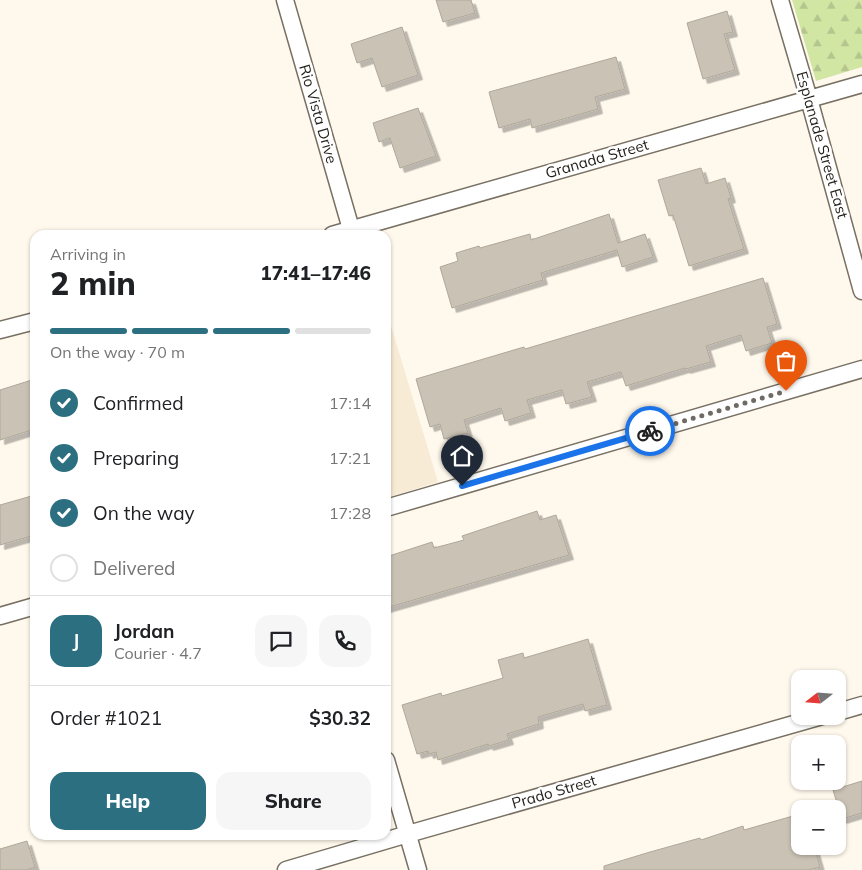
<!DOCTYPE html>
<meta charset="utf-8">
<style>
body{margin:0;font-family:Mulish,sans-serif;background:#f6f6f6;color:#202124;height:100vh;display:flex;flex-direction:column;font-size:19px;white-space:nowrap}
*{box-sizing:border-box;margin:0}
p{font-size:16px;color:#757577}
.icon{flex:none;width:28px;height:28px;fill:none;stroke:currentColor;stroke-width:2;stroke-linecap:round;stroke-linejoin:round}
.map{position:relative;flex:1;overflow:hidden}
.panel{position:absolute;left:30px;top:230px;width:361px;height:610px;display:flex;flex-direction:column;background:#fff;border-radius:15px;box-shadow:0 1px 4px #0004}
.panel>*{flex:none}
.needle{width:32px;rotate:253deg}
.controls{position:absolute;left:791px;top:670px;display:grid;gap:10px}
.controls a{display:grid;place-items:center;width:55px;height:55px;border-radius:10px;background:#fff;box-shadow:0 1px 4px #0004;font-size:25px}
.pin{position:absolute;display:grid;place-items:center;width:42px;height:42px;color:#fff;margin:-51px -21px;border-radius:50% 50% 50% 0;rotate:-45deg;box-shadow:0 0 5px #0007}
.pin .icon{rotate:45deg}
.courier{position:absolute;display:grid;place-items:center;width:50px;height:50px;margin:-25px;border:4px solid #1a73e8;border-radius:50%;background:#fff;color:#222;box-shadow:0 1px 6px #0007}
.summary em{font-style:normal;font-weight:800}
.summary div{display:flex;flex-direction:column-reverse}
.summary{display:flex;align-items:center;justify-content:space-between;height:85px;padding:0 20px}
h1{font-size:32px;font-weight:800;line-height:38px}
.bar{display:grid;grid-template-columns:repeat(4,1fr);gap:8px 5px;align-content:center;height:60px;padding:0 20px}
.bar i{height:6px;border-radius:4px;background:#e0e0e0}
.bar .selected{background:#2c6f80}
.bar p{grid-column:span 4}
.line{display:flex;align-items:center;gap:12px;padding:0 20px;border-top:1px solid #e0e0e0}
.line div{flex:1}
.round{display:grid;place-items:center;flex:none;width:52px;height:52px;border-radius:15px;background:#f6f6f6}
ol{padding:0 20px;list-style:none}
li{display:flex;align-items:center;gap:15px;height:55px}
li p{margin-inline-start:auto}
li .icon{padding:5px;border-radius:50%;background:#2c6f80;color:#fff;stroke-width:4}
li:last-child{color:#757577}
li i{width:28px;height:28px;border:2px solid #e0e0e0;border-radius:50%}
.primary-button{display:flex;gap:10px;margin-top:auto;padding:10px 20px}
.primary-button a{flex:1;height:58px;border-radius:15px;background:#2c6f80;color:#fff;font-size:20px;font-weight:800;line-height:58px;text-align:center}
.primary-button a+a{background:#f6f6f6;color:#202124}
.map>svg:first-child{display:block}
</style>
<div class="map">
<svg width="862" height="870" viewBox="0 0 862 870">
<defs>
<pattern id="forest-firs" width="22" height="20" patternUnits="userSpaceOnUse" patternTransform="scale(1.25)"><rect width="22" height="20" fill="#d2e6a4"/><path d="M5 1l3.5 6h-7zM16 11l3.5 6h-7z" fill="#b4c58d"/></pattern>
<filter id="shadow"><feDropShadow dx="4.5" dy="4.5" stdDeviation="0" flood-color="#0004"/></filter>
</defs>
<rect width="100%" height="100%" fill="#fff8ec"/>
<!-- built -->
<path fill="#f7ebd5" d="M 386,309 L 438,482 L 386,498 Z"/>
<!-- forest -->
<path fill="url(#forest-firs)" d="M 792,0 L 862,0 L 862,67 L 816,81 Z"/>
<!-- building -->
<path fill="#cac2b4" stroke="#afa799" filter="url(#shadow)" d="M 436,0 L 471,0 L 475,13 L 443,22 Z
M 727,11 L 733,32 L 724,34 L 735,70 L 703,79 L 687,23 Z
M 402,27 L 418,75 L 382,87 L 372,58 L 357,63 L 351,44 Z
M 616,57 L 625,89 L 595,97 L 598,109 L 532,128 L 530,119 L 499,128 L 489,92 Z
M 418,108 L 436,156 L 400,168 L 390,138 L 379,142 L 373,123 Z
M 701,168 L 706,184 L 725,178 L 731,198 L 728,199 L 744,249 L 689,266 L 673,215 L 669,216 L 658,180 Z
M 609,214 L 618,243 L 645,234 L 653,257 L 622,267 L 617,250 L 541,273 L 543,280 L 452,308 L 440,267 L 458,261 L 456,253 L 479,246 L 480,248 L 530,234 L 531,240 Z
M 763,278 L 777,324 L 767,327 L 772,343 L 746,351 L 741,335 L 706,346 L 711,362 L 686,369 L 685,368 L 626,386 L 621,372 L 587,382 L 592,397 L 566,404 L 562,390 L 527,400 L 531,413 L 505,421 L 501,408 L 464,420 L 468,433 L 444,439 L 440,424 L 430,427 L 416,379 L 524,347 L 525,349 Z
M 35,379 L 35,429 L 0,440 L 0,390 Z
M 35,495 L 35,535 L 0,545 L 0,505 Z
M 537,511 L 540,520 L 556,515 L 569,555 L 386,608 L 386,557 L 432,542 L 434,548 L 464,540 L 462,536 Z
M 588,639 L 607,705 L 585,711 L 583,704 L 538,717 L 539,724 L 507,734 L 509,740 L 489,746 L 488,744 L 438,760 L 436,752 L 429,754 L 428,751 L 417,754 L 402,705 L 441,693 L 442,696 L 503,678 L 498,660 L 523,653 L 524,658 Z
M 862,781 L 862,813 L 842,819 L 833,790 Z
M 800,814 L 800,846 L 814,846 L 820,867 L 808,870 L 604,870 L 604,866 L 650,852 L 700,838 L 701,840 L 743,826 L 744,830 Z
M 27,841 L 35,867 L 26,870 L 0,870 L 0,849 Z"/>
<g fill="none" stroke-linecap="round" stroke-linejoin="round">
<!-- minor casing -->
<g stroke="#777063" stroke-width="19">
<path id="minor" d="M 285,0 L 351,229
M 780,0 L 809,99 L 862,291
M 332,235 L 862,84
M 0,330 L 35,321
M 386,508 L 862,369
M 0,616 L 35,606
M 838,712 L 862,705
M 386,760 L 418,870
M 286,870 L 408,834 L 822,716"/>
</g>
<!-- minor -->
<use href="#minor" stroke="#fff" stroke-width="16"/>
</g>
<g fill="none" stroke-linecap="round" stroke-linejoin="round">
<!-- done -->
<path stroke="#6f6b64" stroke-width="5" stroke-dasharray="0 9" d="M 650,431 L 786,391"/>
<!-- route -->
<path stroke="#1a73e8" stroke-width="6" d="M 462,486 L 650,431"/>
</g>
<g text-anchor="middle" stroke-width="5" stroke-linejoin="round" paint-order="stroke">
<!-- street labels -->
<g font-size="15" fill="#221f1a" stroke="#fff">
<text transform="translate(318 114) rotate(74)" y="5">Rio Vista Drive</text>
<text transform="translate(822 145) rotate(74)" y="5">Esplanade Street East</text>
<text transform="translate(597 159) rotate(-16)" y="5">Granada Street</text>
<text transform="translate(554 792) rotate(-16)" y="5">Prado Street</text>
</g>
</g>
</svg>
<div class="controls">
<a><svg class="needle" viewBox="-14 -14 28 28"><path d="M0-13l5 13h-10z" fill="#e53935"/><path d="M0 13l5-13h-10z" fill="#757577"/></svg></a>
<a>+</a>
<a>−</a>
</div>
<div class="pin" style="left:786px;top:391px;background:#ea580c"><svg class="icon" aria-label="bag" viewBox="0 0 24 24"><path d="M5 8h14l-1 12H6zM9 8a3 3 0 0 1 6 0"/></svg></div>
<div class="pin" style="left:462px;top:486px;background:#1f2937"><svg class="icon" aria-label="home" viewBox="0 0 24 24"><path d="M3 11l9-7 9 7M6 9v11h12V9"/></svg></div>
<div class="courier" style="left:650px;top:431px"><svg class="icon" aria-label="bike" viewBox="0 0 24 24"><circle cx="6" cy="16" r="4"/><circle cx="18" cy="16" r="4"/><path d="M6 16l4-8h5l3 8M10 8l3 8H6M13 5h3"/></svg></div>
<section class="panel">
<div class="summary"><div><h1>2 min</h1><p>Arriving in</p></div><em>17:41–17:46</em></div>
<div class="bar"><i class="selected"></i><i class="selected"></i><i class="selected"></i><i></i><p>On the way · 70 m</p></div>
<ol>
<li><svg class="icon" aria-label="check" viewBox="0 0 24 24"><path d="M5 12l5 5 9-10"/></svg>Confirmed<p>17:14</p></li>
<li><svg class="icon" aria-label="check" viewBox="0 0 24 24"><path d="M5 12l5 5 9-10"/></svg>Preparing<p>17:21</p></li>
<li><svg class="icon" aria-label="check" viewBox="0 0 24 24"><path d="M5 12l5 5 9-10"/></svg>On the way<p>17:28</p></li>
<li><i></i>Delivered</li>
</ol>
<div class="line" style="height:90px"><b class="round" style="background:#2c6f80;color:#fff">J</b><div><b>Jordan</b><p>Courier · 4.7</p></div><a class="round"><svg class="icon" aria-label="chat" viewBox="0 0 24 24"><path d="M4 5h16v11H9l-5 4z"/></svg></a><a class="round"><svg class="icon" aria-label="phone" viewBox="0 0 24 24"><path d="M5 4h4l2 5-3 2q2 4 5 5l2-3 5 2v4C11 20 4 13 5 4z"/></svg></a></div>
<div class="line" style="height:65px"><div>Order #1021</div><b>$30.32</b></div>
<div class="primary-button"><a>Help</a><a>Share</a></div>
</section>
</div>
